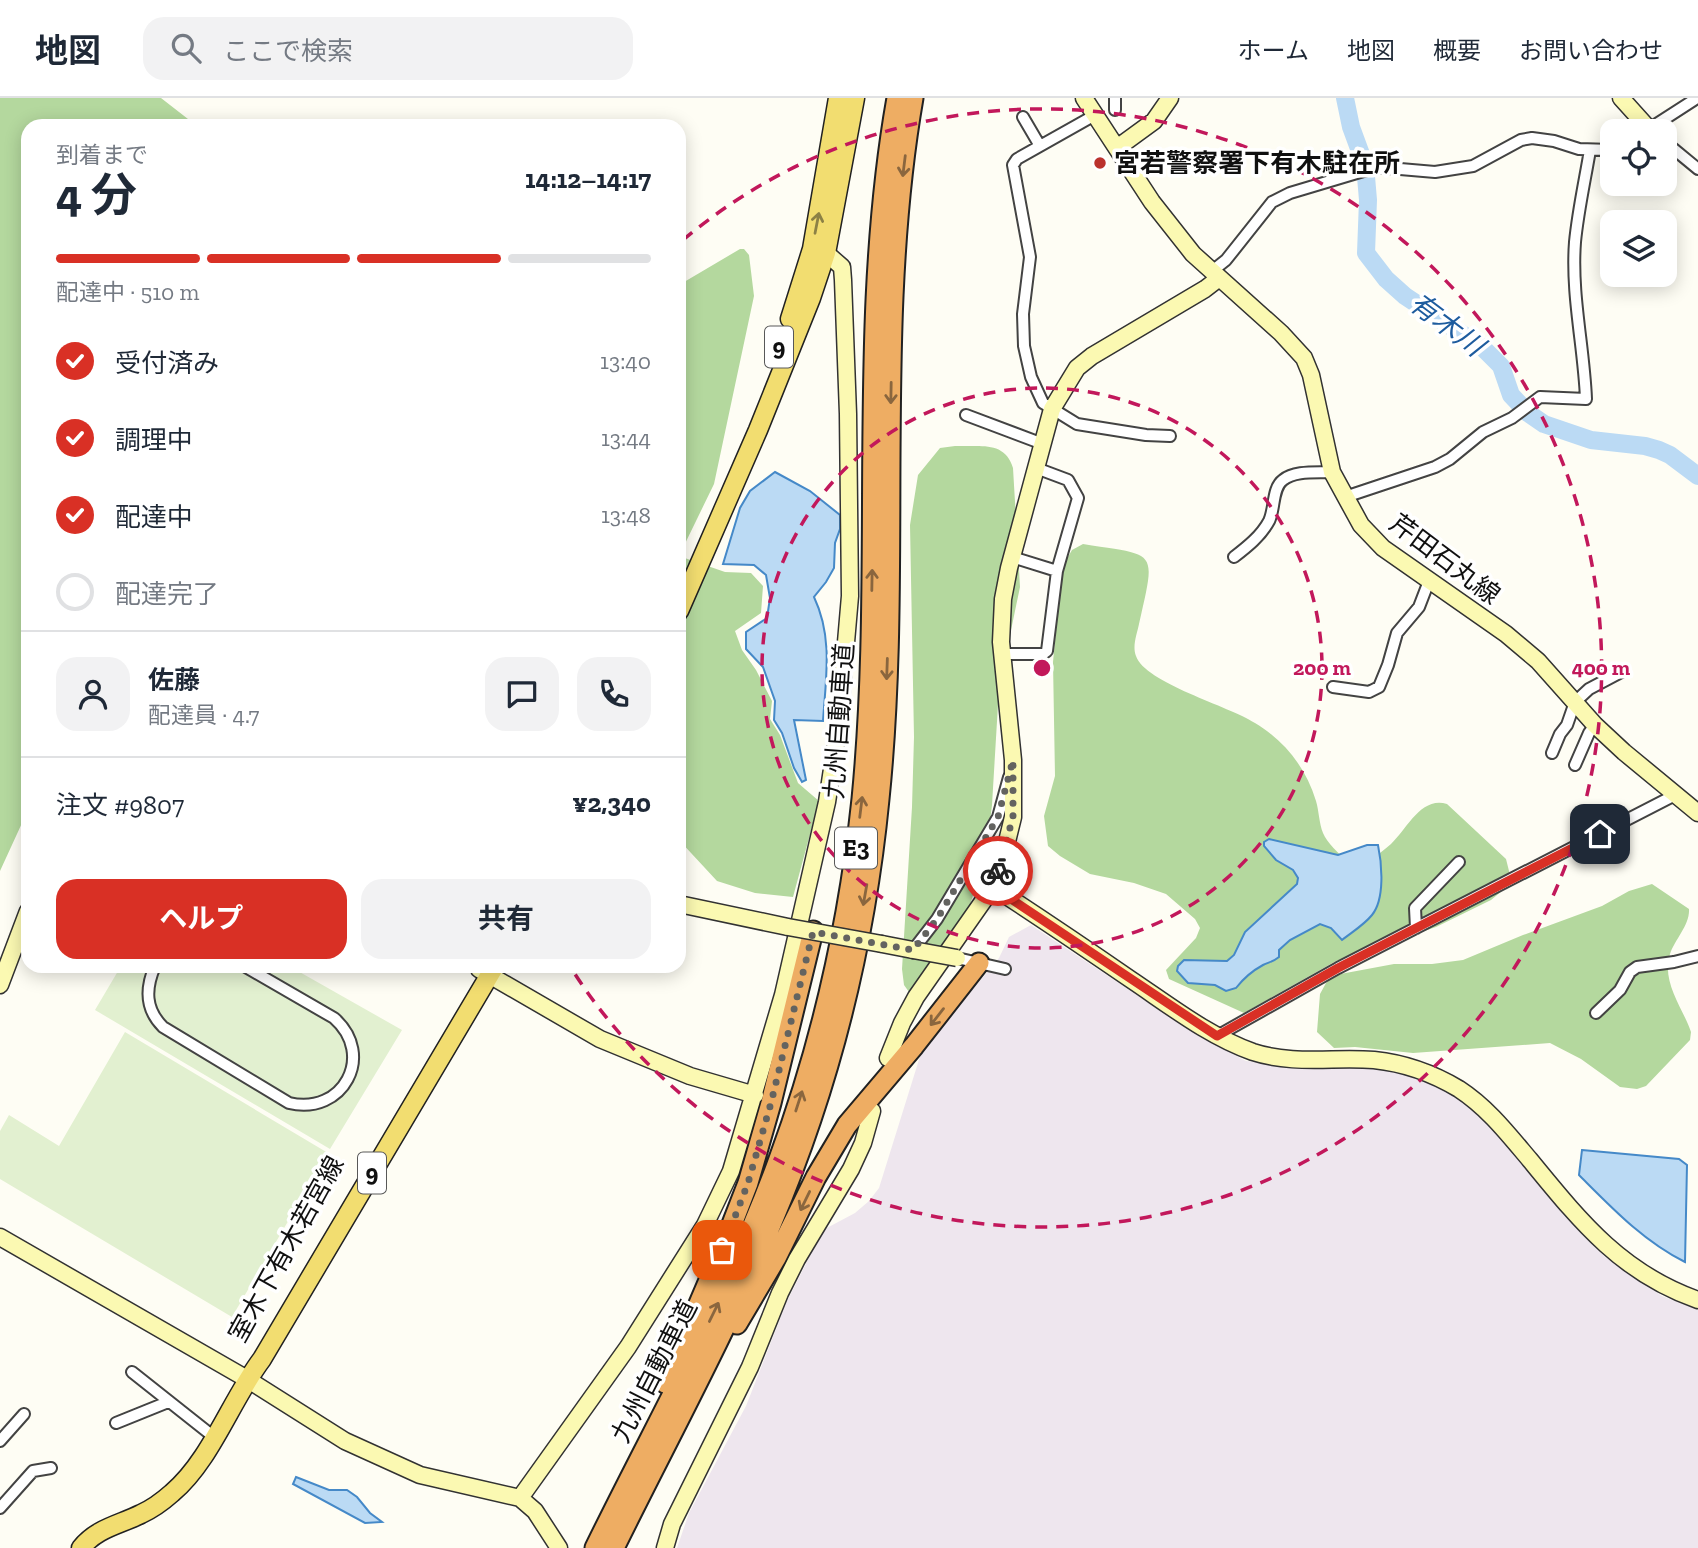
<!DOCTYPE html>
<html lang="ja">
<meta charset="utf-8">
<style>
body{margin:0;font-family:"Zilla Slab","Noto Sans JP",serif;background:#f2f2f3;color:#1f2937;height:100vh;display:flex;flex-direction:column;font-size:26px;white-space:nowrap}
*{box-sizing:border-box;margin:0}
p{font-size:23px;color:#747a83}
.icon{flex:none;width:38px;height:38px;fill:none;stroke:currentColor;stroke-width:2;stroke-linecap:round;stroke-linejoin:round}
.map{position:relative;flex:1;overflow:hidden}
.side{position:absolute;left:21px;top:21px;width:665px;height:854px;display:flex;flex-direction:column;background:#fff;border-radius:21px;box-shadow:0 4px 18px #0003}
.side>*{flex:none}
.controls{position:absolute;left:1600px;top:21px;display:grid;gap:14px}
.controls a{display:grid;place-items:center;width:77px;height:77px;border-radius:14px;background:#fff;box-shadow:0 4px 18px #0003;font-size:35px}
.pin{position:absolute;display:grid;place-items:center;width:60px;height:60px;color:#fff;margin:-30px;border-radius:14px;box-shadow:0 4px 10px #0006}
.courier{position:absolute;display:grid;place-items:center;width:70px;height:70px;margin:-35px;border:5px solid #d93025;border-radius:50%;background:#fff;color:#222;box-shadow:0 2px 9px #0007}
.overview em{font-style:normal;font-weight:700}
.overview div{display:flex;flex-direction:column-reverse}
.overview{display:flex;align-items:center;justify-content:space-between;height:119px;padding:0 35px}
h1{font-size:46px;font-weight:700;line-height:52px}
.bar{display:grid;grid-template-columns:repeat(4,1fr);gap:10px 7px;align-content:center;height:84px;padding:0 35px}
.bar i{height:9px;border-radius:5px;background:#e0e1e3}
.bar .selected{background:#d93025}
.bar p{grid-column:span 4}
.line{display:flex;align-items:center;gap:18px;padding:0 35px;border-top:2px solid #e0e1e3}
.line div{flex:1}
.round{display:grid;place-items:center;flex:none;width:74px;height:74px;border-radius:21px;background:#f2f2f3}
ol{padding:0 35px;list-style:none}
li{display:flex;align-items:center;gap:21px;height:77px}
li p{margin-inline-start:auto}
li .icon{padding:7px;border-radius:50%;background:#d93025;color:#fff;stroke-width:4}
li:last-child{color:#747a83}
li i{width:38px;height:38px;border:4px solid #e0e1e3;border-radius:50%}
.action{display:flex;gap:14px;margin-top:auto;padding:14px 35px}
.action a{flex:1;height:80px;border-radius:21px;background:#d93025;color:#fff;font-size:28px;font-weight:700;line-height:80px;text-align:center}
.action a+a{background:#f2f2f3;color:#1f2937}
header{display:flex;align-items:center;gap:42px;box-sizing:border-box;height:98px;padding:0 35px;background:#fff;border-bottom:2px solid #e0e1e3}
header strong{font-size:33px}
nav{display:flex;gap:38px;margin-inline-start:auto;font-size:24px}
.search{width:490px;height:63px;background:#f2f2f3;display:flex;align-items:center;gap:18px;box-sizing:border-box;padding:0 24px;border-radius:21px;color:#747a83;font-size:26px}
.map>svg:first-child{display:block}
</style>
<header>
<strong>地図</strong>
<div class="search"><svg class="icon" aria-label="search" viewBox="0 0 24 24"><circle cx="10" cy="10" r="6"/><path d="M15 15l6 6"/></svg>ここで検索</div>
<nav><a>ホーム</a><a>地図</a><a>概要</a><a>お問い合わせ</a></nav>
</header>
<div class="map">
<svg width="1698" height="1450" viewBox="0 0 1698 1450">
<rect width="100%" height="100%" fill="#fefdf4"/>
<!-- industrial -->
<path fill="#eee6ee" d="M 1031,827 L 1200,939 L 1246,963 L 1312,969 L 1367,968 L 1416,979 L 1453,995 L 1502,1040 L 1582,1137 L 1605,1159 L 1662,1198 L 1698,1212 L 1698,1450 L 677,1450 L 689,1415 L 746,1308 L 787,1203 L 823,1132 L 855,1115 L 869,1103 L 879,1090 L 922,952 L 999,860 L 1009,839 Z"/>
<!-- forest -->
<path fill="#b4d89e" d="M 0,0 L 161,0 L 197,28 L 28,28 L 28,712 L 0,773 Z
M 740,151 L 744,151 L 749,157 L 754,198 L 714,386 L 679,458 L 679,187 Z
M 955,348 C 979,349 1005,342 1013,370 L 1020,489 L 999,590 L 992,707 L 986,757 L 967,816 L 917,896 L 909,894 L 904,887 L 902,871 L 912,709 L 914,639 L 910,427 L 918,377 L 940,350 Z
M 1083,446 C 1158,458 1156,450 1139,526 C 1137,536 1132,548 1136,558 C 1145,585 1229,608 1255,625 C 1285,643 1306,670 1316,703 C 1319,713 1319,725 1323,735 C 1327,745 1339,755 1347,764 L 1369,764 C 1376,758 1384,752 1391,746 C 1407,731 1421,698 1447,706 L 1506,761 L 1511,781 L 1508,788 L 1491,802 L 1436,829 L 1336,863 L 1244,915 L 1169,881 L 1166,872 L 1196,840 L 1200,830 L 1195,821 L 1166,796 L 1134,785 L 1090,776 L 1060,758 L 1048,748 L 1044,718 L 1055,678 L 1053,564 L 1060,491 L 1065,464 L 1072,452 Z
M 679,458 L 725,474 L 751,475 L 763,488 L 761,515 L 735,533 L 742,552 L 756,572 L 772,603 L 770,621 L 780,637 L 798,685 L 819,703 L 793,799 L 755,795 L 717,783 L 679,742 Z
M 1652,786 L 1689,811 C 1690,827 1675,841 1670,856 C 1661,884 1683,910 1691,934 L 1690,942 L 1646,988 L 1637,991 L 1620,989 L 1581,961 L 1550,945 L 1413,955 L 1355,949 L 1334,950 L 1317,934 L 1320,896 L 1326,885 L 1335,877 L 1394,866 L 1432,866 L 1463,862 L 1523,837 L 1602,808 L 1629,793 Z"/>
<!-- pitch -->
<path fill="#e2f0d0" d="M 121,868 L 289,868 L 402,932 L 330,1051 L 95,912 Z
M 125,934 L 328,1055 L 232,1219 L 0,1081 L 0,1033 L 9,1017 L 59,1048 Z"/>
<!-- water -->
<path fill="#bbdaf4" stroke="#4589c8" stroke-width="2" d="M 775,374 L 810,393 L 840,417 L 840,431 L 835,445 L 834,470 L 826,484 L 814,499 C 833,539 826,579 823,623 L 794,622 L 806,682 L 802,684 L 794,670 L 782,635 L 774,622 L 775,603 L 763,569 L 746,551 L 746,534 L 767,520 L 770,500 L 766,477 L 754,467 L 723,466 L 740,410 L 750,393 Z
M 1269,741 L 1338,757 L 1367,747 L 1378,747 C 1382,766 1385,801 1372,817 C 1364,827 1352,834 1342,842 L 1331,830 L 1320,826 L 1290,842 L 1279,852 L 1279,859 C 1273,864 1269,864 1263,867 C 1252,873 1243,881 1236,890 L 1226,893 L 1215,887 L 1188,885 L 1177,873 L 1178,868 L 1184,862 L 1227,863 L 1234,857 L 1245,834 L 1297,786 L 1298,780 L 1293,772 L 1276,762 L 1264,748 L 1264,744 Z
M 1582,1052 L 1679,1061 L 1687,1067 L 1685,1164 C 1643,1143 1611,1109 1579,1077 Z
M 296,1379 L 329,1392 L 347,1392 L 357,1399 L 370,1415 L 382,1424 L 365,1425 L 293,1386 Z"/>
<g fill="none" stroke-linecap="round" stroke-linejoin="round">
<!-- river -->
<path stroke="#bbdaf4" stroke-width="18" d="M 1345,0 L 1351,29 L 1365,67 L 1368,102 L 1366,155 L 1386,181 L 1405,198 L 1483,250 L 1501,268 L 1511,297 L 1528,315 L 1544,326 L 1591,342 L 1645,348 L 1659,352 L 1670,357 L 1698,378"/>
<!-- street casing -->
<g stroke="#434343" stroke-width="14">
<path id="street" d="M 1115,12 L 1115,0
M 1095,17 L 1017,61 L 1013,67 L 1030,159 L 1023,216 L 1024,248 L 1031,279 L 1043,305 L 1077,326 L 1146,337 L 1170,338
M 1023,19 L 1040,48
M 1652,33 L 1649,31 L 1697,0
M 1664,43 L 1698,71
M 1211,174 L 1226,162 L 1272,104 L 1290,95 L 1377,69 L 1435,74 L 1473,68 L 1521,42 L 1532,40 L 1554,43 L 1579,51 L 1612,52
M 966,317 L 1043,346
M 1345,399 L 1435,369 L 1450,361 L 1483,334 L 1512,320 L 1540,299 L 1586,301 C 1584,249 1571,197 1575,144 C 1578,113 1585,82 1590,52
M 1012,459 L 1057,473
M 1234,459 C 1247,449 1261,438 1269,423 C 1275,411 1272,390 1283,382 C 1295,372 1318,375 1332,374
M 1001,556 L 1043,556 L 1047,553 L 1057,473 L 1078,400 L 1068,382 L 1036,370
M 1333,589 L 1369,594 L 1379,589 L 1388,567 L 1397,535 L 1419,509 L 1429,483
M 1552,655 L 1560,636 L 1567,627 L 1575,604 L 1589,591 L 1623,573
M 1575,667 L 1589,635 L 1595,627
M 1416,830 L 1415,810 L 1459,764
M 913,852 L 937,821 L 998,719 L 1009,679
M 957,860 L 1005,871
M 155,868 C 145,891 145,911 163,929 L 289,1005 C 343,1018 376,957 334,920 L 244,868
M 1596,915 L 1620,892 L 1630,874 L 1637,869 L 1674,864 L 1698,858
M 1217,938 L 1338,870 L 1675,697
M 132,1274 L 214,1339
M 116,1325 L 168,1304
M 0,1343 L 24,1316
M 0,1410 L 33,1373 L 51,1370"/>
</g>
<!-- secondary casing -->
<g stroke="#323232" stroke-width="19">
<path id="secondary" d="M 1084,0 L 1152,104 L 1193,156 L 1281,235 L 1304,260 L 1311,277 L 1332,374 L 1361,427 L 1383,450 L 1506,536 L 1538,563 L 1595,627 L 1624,654 L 1698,715
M 1621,0 L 1649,31
M 1117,50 L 1154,23 L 1170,0
M 993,789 C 1039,819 1085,850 1130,881 C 1169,907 1208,938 1253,954 C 1293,967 1333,959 1374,962 C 1403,965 1434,976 1459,991 C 1488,1010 1508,1036 1530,1062 C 1580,1123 1621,1175 1698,1202
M 679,806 L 788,829
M 882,846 L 913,852
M 479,871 L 600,941 L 690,978 L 755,997
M 0,887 L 28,813
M 888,960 L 902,925 L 916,899 L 993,789 L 1004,756 L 1013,719 L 1013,662 L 1001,544 L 1003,501 L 1009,470 L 1052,311 L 1077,270 L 1092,258 L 1205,191 L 1218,181
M 0,1139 L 247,1281 L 345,1343 L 420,1377 L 520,1400 L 535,1413 L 559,1450
M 520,1400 L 628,1249 L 705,1127 L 731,1073 L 783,897 L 827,704 L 839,625 L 850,498 L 848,316 L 843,182 L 842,169 L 826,155
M 665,1450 L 672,1426 L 750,1269 L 780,1195 L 797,1161 L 851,1071 L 863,1045 L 872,1013"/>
</g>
<!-- primary casing -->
<g stroke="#212121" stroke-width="21">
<path id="primary" d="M 790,221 L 812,151 L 838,0
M 679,513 L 758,332 L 811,200 L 826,155 L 855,0
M 81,1450 C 97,1430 119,1427 141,1416 C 152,1411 163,1403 172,1395 C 211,1362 231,1302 262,1261 L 495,868"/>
</g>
<!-- highway casing -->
<g stroke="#212121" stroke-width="23">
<path id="highway" d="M 737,1226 L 776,1160 L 816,1079 L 847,1027 L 914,948 L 979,865
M 665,1285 L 722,1152 L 748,1085 L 771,1005 L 813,833
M 595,1450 C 658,1321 730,1196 779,1061 C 822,945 849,824 862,701 C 885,468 856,231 897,0
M 614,1450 C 667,1342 726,1235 772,1124 C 829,990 865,845 879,701 C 903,468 873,231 913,0"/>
</g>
<!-- street -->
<use href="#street" stroke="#fff" stroke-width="10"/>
<!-- secondary -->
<use href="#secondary" stroke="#fbf9b2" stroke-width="16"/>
<!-- primary -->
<use href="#primary" stroke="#f2dd70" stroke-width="18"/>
<!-- highway -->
<use href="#highway" stroke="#eead63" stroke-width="19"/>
<!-- secondary-bridge casing -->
<g stroke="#323232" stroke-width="19" stroke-linecap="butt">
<path id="secondary-bridge" d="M 788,829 L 882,846
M 913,852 L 957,860"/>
</g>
<!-- secondary-bridge -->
<use href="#secondary-bridge" stroke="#fbf9b2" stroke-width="16"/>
</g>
<!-- one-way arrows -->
<defs><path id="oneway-shaft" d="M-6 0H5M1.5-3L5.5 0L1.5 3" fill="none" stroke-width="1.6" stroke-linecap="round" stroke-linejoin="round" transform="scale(1.75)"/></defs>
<g stroke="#8a663e">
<use href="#oneway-shaft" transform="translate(904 68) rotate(97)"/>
<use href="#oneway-shaft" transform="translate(891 295) rotate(91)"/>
<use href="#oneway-shaft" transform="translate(872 482) rotate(-89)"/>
<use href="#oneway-shaft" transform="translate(887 571) rotate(92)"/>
<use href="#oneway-shaft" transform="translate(861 709) rotate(-83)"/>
<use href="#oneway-shaft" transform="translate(865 797) rotate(100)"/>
<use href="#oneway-shaft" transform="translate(937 919) rotate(128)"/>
<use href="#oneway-shaft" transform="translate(799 1003) rotate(-72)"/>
<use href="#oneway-shaft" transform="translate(805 1103) rotate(116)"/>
<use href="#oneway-shaft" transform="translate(714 1214) rotate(-64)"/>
</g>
<use stroke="#8c8145" href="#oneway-shaft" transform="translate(817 125) rotate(-79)"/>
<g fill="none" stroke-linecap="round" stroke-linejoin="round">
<!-- done -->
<path stroke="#636360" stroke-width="7" stroke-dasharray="0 12.6" d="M 722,1152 L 748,1085 L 771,1005 L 813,834 L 913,852 L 937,821 L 998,719 L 1013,662 L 1013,719 L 998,773"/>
<!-- route -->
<path stroke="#d93025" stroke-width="9" d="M 998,773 L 993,789 L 1217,938 L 1338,870 L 1600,736"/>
</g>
<!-- distance rings -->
<g fill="none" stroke="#c2185b" stroke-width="3.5" stroke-dasharray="12 9">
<circle cx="1042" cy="570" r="280"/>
<path d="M683 142A559 559 0 1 1 571 870"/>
</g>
<!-- markers -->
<circle fill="#bb322d" stroke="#fff" stroke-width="2.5" cx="1100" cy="65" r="7"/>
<g text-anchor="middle" stroke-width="7" stroke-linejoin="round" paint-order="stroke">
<!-- shield labels -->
<g fill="#fff" stroke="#585858" stroke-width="2">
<rect x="765" y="228.5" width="28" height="41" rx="5"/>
<rect x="835" y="729.5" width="42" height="41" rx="5"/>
<rect x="358" y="1054.5" width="28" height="41" rx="5"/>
</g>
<g font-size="24" font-weight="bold" fill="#101010">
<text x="779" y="257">9</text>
<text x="856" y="758">E3</text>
<text x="372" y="1083">9</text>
</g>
<!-- poi labels -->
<g font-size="26" font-weight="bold" fill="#101010" stroke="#fff" text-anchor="start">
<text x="1114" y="74">宮若警察署下有木駐在所</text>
</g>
<!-- street labels -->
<g font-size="26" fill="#101010" stroke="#fff">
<text transform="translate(1445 461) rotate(37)" y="9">芹田石丸線</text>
<text transform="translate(839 623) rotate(-86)" y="9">九州自動車道</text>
<text transform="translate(286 1151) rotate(-61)" y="9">室木下有木若宮線</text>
<text transform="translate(654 1273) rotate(-63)" y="9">九州自動車道</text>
</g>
<!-- water labels -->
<g font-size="28" font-style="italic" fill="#1e5c9e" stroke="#fff">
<text transform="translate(1447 226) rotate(37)" y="10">有木川</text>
</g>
</g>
<circle cx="1042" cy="570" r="10" fill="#c2185b" stroke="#fff" stroke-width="3.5"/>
<g font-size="21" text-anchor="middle" font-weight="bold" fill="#c2185b" stroke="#fff" stroke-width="7" stroke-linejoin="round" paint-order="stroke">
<text x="1322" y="577">200 m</text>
<text x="1601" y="577">400 m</text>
</g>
</svg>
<div class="controls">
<a><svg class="icon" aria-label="locate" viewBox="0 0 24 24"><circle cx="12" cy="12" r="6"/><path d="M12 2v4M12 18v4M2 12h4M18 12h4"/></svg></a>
<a><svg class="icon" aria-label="layers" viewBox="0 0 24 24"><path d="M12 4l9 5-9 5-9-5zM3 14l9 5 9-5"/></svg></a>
</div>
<div class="pin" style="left:722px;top:1152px;background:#ea580c"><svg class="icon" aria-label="bag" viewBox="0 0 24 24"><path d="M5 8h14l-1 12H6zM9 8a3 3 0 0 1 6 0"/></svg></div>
<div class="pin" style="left:1600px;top:736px;background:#1f2937"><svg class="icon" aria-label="home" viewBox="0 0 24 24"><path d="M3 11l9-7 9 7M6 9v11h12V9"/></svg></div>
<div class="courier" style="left:998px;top:773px"><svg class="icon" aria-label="bike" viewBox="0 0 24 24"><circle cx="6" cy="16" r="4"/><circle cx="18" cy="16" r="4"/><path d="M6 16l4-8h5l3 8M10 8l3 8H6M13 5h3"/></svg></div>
<section class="side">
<div class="overview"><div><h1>4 分</h1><p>到着まで</p></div><em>14:12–14:17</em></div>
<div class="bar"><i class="selected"></i><i class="selected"></i><i class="selected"></i><i></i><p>配達中 · 510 m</p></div>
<ol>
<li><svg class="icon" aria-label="check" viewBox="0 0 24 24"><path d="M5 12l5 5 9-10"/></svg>受付済み<p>13:40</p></li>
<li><svg class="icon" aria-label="check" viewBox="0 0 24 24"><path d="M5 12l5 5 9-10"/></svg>調理中<p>13:44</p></li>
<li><svg class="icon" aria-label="check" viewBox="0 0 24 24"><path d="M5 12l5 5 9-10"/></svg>配達中<p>13:48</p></li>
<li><i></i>配達完了</li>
</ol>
<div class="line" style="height:126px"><a class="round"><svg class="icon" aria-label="person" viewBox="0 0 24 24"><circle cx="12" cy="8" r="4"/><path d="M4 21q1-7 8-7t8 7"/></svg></a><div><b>佐藤</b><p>配達員 · 4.7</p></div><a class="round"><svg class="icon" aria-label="chat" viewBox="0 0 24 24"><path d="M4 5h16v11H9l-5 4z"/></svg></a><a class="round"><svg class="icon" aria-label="phone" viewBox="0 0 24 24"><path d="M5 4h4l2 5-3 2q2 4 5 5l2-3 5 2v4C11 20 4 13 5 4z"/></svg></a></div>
<div class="line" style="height:91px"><div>注文 #9807</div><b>¥2,340</b></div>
<div class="action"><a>ヘルプ</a><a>共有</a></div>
</section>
</div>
